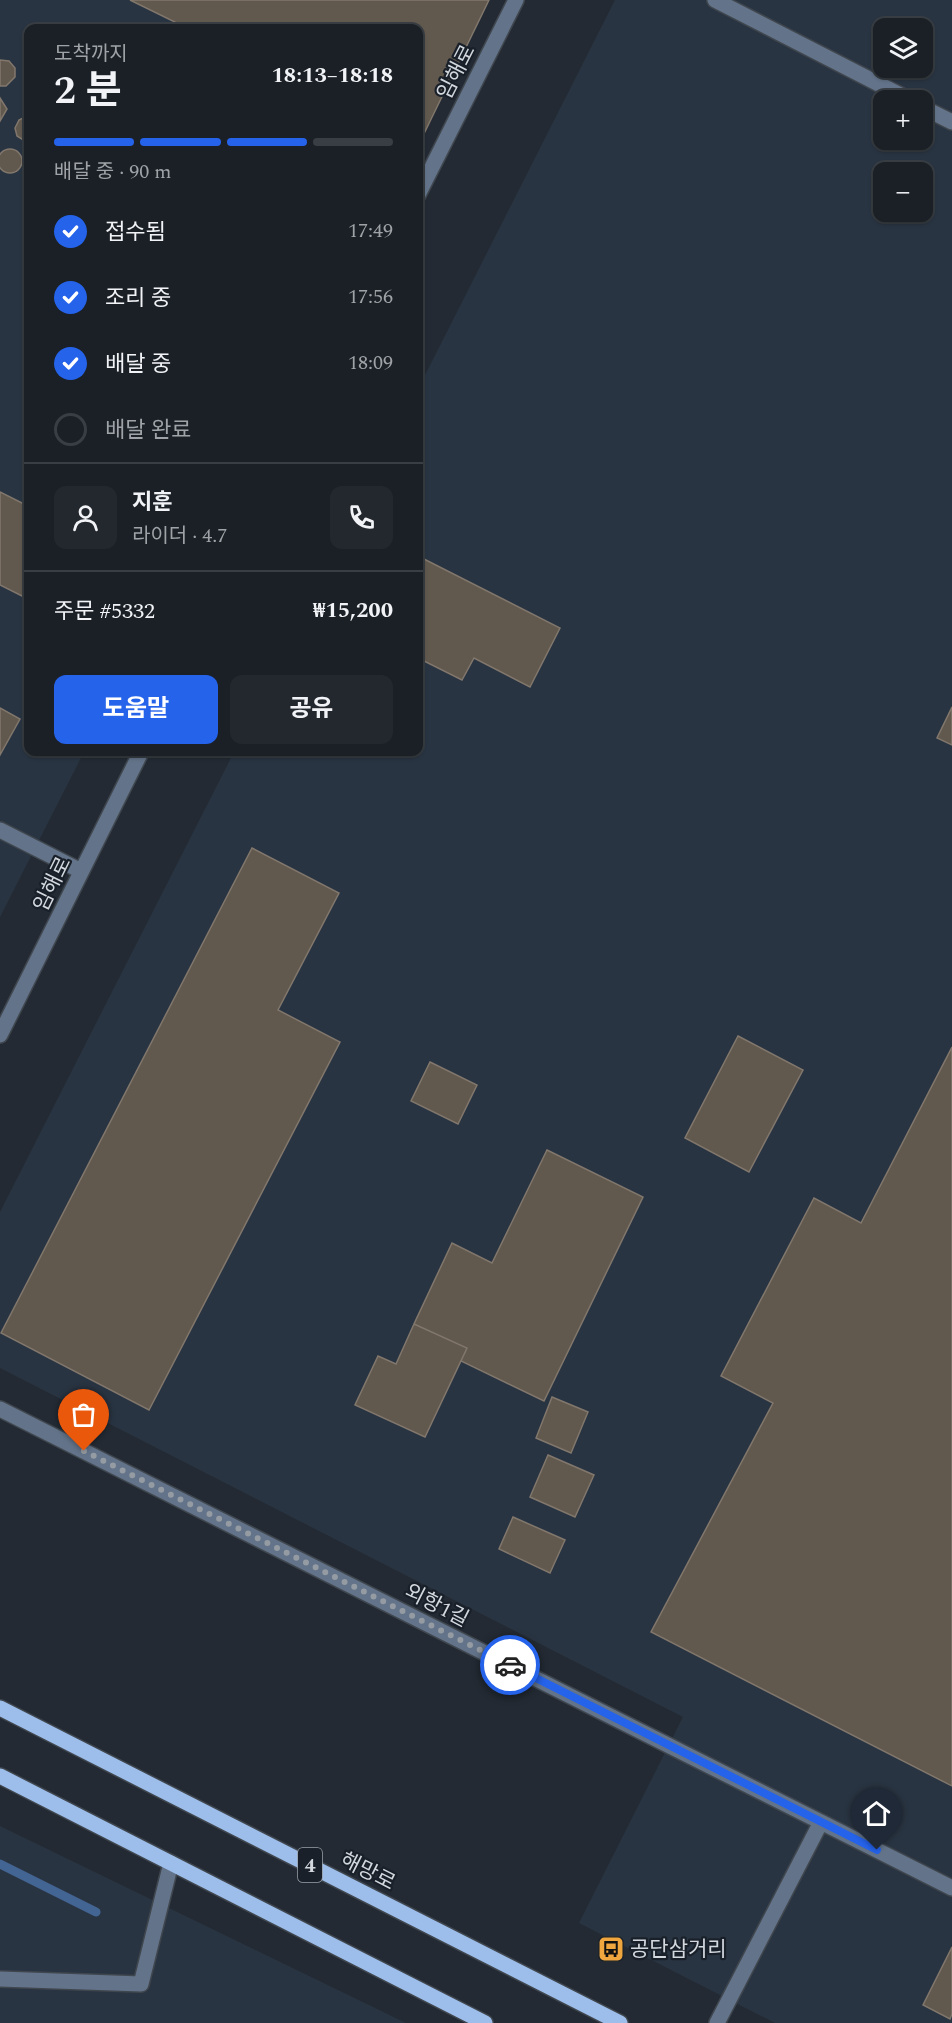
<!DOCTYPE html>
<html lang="ko">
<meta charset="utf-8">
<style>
body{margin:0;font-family:Spectral,"Noto Sans KR",serif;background:#23282e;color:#f1f3f6;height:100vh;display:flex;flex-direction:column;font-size:22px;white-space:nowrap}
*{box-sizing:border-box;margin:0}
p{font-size:20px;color:#9fa3a7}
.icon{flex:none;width:33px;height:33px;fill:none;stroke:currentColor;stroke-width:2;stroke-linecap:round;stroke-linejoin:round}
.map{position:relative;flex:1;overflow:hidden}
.sheet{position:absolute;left:24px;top:24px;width:399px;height:732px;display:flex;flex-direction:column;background:#1a2026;border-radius:12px;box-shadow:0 2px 4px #0004,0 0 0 2px #383e43}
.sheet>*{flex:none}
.buttons{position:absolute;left:873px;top:18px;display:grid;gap:12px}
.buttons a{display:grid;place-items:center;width:60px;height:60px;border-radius:12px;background:#1a2026;box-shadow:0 2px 4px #0004,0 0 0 2px #383e43;font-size:30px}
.pin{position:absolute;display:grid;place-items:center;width:51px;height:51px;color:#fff;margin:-62px -26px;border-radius:50% 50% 50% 0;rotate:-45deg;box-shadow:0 0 6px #0007}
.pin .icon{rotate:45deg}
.courier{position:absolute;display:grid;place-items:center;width:60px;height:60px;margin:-30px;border:4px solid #2563eb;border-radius:50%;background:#fff;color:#222;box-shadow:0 2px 8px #0007}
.head em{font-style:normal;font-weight:700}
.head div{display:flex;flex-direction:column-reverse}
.head{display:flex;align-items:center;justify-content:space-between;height:102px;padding:0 30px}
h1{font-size:39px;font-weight:700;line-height:45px}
.bar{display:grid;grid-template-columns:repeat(4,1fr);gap:9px 6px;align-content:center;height:72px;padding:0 30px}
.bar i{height:8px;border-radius:4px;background:#383e43}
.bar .on{background:#2563eb}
.bar p{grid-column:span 4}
.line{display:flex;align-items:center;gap:15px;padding:0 30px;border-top:2px solid #383e43}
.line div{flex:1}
.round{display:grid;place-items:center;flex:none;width:63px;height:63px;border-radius:12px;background:#23282e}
ol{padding:0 30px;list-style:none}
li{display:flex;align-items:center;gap:18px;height:66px}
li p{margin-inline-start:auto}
li .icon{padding:6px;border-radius:50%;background:#2563eb;color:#fff;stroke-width:4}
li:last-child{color:#9fa3a7}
li i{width:33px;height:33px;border:3px solid #383e43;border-radius:50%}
.action{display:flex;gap:12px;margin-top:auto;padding:12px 30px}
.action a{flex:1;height:69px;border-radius:12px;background:#2563eb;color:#fff;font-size:24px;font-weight:700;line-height:69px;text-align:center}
.action a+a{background:#23282e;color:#f1f3f6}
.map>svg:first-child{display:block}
</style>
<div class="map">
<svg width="952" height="2023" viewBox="0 0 952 2023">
<rect width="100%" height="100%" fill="#232a33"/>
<!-- built -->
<path fill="#293442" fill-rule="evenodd" d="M 0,0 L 463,0 L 419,89 L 418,28 L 28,28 L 28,752 L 84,752 L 0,917 Z
M 615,0 L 952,0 L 952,2023 L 775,2023 L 579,1923 L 683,1717 L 0,1368 L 0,1212 L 234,752 L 418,752 L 419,387 ZM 884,28 L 922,28 L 922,68 L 884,68 ZM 884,100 L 922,100 L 922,140 L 884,140 ZM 884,172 L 922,172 L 922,212 L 884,212 Z
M 0,1826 L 406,2023 L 0,2023 Z"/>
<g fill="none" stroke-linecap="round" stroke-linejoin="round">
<!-- stream -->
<path stroke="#426594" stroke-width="9" d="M 0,1864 L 96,1912"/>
</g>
<!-- building -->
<path fill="#61584e" stroke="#81776c" stroke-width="1.5" d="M 130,0 L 489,0 L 419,144 L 418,28 L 187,28 Z
M 0,60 L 9,61 L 15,68 L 15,77 L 6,86 L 0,86 Z
M 0,98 L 7,109 L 0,121 Z
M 27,116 L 28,116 L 28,143 L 17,136 L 15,128 L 19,120 Z
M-2 161a12 12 0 1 1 24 0a12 12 0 1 1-24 0Z
M 0,492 L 28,506 L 28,599 L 0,585 Z
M 418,556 L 560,628 L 530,687 L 474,658 L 462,680 L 418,658 Z
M 952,707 L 952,745 L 937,738 Z
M 0,708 L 20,719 L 0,755 Z
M 252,848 L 339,893 L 278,1010 L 340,1042 L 149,1410 L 1,1333 Z
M 738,1036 L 803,1070 L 749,1172 L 685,1138 Z
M 952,1047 L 952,1786 L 651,1632 L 773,1403 L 721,1376 L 814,1198 L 861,1223 Z
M 430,1062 L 477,1085 L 458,1124 L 411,1101 Z
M 547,1150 L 643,1197 L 544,1401 L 461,1361 L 467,1348 L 414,1324 L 452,1243 L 492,1263 Z
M 414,1324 L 467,1348 L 425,1437 L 355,1405 L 378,1356 L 396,1364 Z
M 552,1397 L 588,1412 L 571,1453 L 536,1438 Z
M 548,1455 L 594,1475 L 575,1517 L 530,1497 Z
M 513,1517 L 565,1540 L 550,1573 L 499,1549 Z
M 952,1947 L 952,2014 L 950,2019 L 923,2005 Z"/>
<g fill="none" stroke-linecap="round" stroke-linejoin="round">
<!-- minor casing -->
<g stroke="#3f464e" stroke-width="18">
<path id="minor" d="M 715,0 L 910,100
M 922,107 L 952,122
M 418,195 L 516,0
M 0,830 L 81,871
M 0,1035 L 141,752
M 0,1409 L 952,1888
M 0,1979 L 141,1984 L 171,1863
M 717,2023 L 821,1822"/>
</g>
<!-- major casing -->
<g stroke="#3f464e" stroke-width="18">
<path id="major" d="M 0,1708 L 620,2023
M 0,1776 L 485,2023"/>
</g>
<!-- minor -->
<use href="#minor" stroke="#637389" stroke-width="15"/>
<!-- major -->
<use href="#major" stroke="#9dbeeb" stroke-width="15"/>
</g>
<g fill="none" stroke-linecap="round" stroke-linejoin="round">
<!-- done -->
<path stroke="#959ba2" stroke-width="6" stroke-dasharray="0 10.8" d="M 84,1451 L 510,1665"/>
<!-- route -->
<path stroke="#2563eb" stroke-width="8" d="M 510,1665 L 877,1850"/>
</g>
<!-- icons -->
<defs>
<g id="bus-square" transform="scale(1.35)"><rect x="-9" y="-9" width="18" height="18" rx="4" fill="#f0a63e" stroke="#192029"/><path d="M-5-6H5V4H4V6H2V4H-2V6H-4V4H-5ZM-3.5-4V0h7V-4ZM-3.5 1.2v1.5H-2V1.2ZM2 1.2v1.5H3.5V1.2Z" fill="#111"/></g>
</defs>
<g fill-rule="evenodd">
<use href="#bus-square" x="611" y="1949"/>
</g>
<g text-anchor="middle" stroke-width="4.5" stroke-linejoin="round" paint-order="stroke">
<!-- shield labels -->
<rect fill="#192029" stroke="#9ba1a8" stroke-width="1.5" x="298" y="1848" width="24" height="34" rx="4.5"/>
<g font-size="20" font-weight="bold" fill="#d3d8de">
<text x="310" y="1872">4</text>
</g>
<!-- street labels -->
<g font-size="21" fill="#d3d8de" stroke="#192029">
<text transform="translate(456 72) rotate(-63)" y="7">임해로</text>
<text transform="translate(52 884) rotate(-64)" y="7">임해로</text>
<text transform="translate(437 1605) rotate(27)" y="7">외항1길</text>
<text transform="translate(368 1871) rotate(27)" y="7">해망로</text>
</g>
<!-- poi labels -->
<g font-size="21" fill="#d3d8de" stroke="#192029" text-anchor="start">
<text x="630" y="1956">공단삼거리</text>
</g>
</g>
</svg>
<div class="buttons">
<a><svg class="icon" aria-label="layers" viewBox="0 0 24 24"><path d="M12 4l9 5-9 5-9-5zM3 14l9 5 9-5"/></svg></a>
<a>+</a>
<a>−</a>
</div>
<div class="pin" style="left:84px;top:1451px;background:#ea580c"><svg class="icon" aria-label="bag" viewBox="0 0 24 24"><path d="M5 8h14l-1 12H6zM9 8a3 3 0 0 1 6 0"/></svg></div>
<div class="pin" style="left:877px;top:1850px;background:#1f2937"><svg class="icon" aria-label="home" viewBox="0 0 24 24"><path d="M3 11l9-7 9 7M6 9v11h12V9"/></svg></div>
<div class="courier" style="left:510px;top:1665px"><svg class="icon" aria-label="car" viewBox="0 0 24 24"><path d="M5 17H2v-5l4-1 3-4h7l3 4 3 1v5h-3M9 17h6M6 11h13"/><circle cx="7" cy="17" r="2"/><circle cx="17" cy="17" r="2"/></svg></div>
<section class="sheet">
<div class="head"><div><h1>2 분</h1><p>도착까지</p></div><em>18:13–18:18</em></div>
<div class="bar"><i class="on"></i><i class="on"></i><i class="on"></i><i></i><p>배달 중 · 90 m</p></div>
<ol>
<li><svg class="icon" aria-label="check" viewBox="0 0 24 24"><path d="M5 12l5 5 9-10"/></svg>접수됨<p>17:49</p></li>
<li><svg class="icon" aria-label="check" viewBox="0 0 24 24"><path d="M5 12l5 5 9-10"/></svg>조리 중<p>17:56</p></li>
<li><svg class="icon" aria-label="check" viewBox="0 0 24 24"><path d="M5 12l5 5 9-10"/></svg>배달 중<p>18:09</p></li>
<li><i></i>배달 완료</li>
</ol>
<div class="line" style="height:108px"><a class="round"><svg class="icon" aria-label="person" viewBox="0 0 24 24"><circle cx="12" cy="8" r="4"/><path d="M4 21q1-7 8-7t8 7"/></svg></a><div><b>지훈</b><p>라이더 · 4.7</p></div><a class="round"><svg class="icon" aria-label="phone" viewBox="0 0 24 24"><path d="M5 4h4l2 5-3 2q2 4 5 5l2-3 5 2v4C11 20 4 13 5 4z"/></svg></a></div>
<div class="line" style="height:78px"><div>주문 #5332</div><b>₩15,200</b></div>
<div class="action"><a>도움말</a><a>공유</a></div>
</section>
</div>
